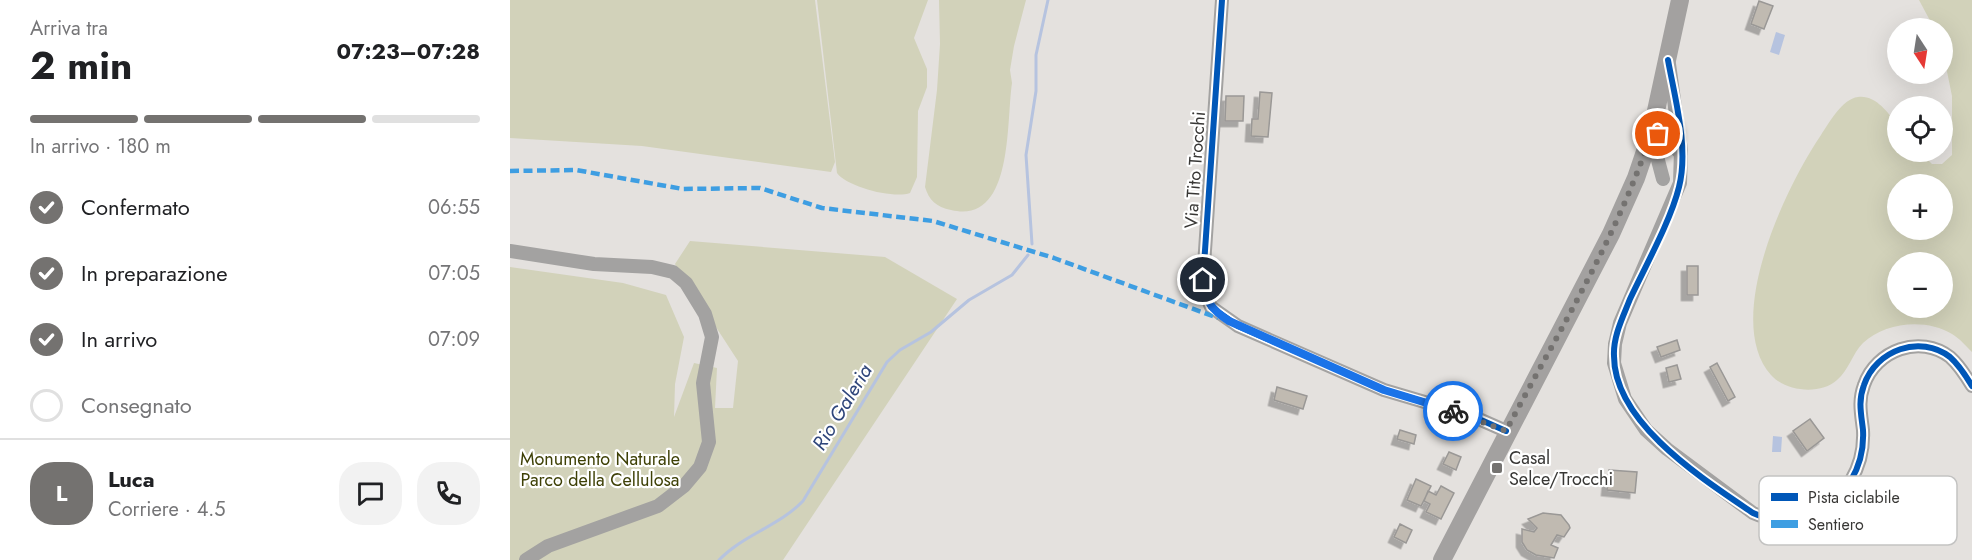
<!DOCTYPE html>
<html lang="it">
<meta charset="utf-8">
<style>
body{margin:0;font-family:Jost,sans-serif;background:#f2f2f2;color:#202124;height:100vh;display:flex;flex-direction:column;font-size:22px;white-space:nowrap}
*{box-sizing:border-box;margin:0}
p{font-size:20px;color:#757577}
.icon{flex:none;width:33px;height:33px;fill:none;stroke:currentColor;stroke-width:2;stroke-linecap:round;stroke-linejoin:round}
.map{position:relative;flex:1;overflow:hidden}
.panel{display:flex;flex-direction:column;background:#fff;width:510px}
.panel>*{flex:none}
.needle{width:39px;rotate:168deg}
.buttons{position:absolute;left:1377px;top:18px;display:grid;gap:12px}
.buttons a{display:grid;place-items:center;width:66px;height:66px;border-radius:50%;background:#fff;box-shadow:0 6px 24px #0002;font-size:30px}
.pin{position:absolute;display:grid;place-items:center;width:51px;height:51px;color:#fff;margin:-26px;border:3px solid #fff;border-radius:50%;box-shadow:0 2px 6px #0007}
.courier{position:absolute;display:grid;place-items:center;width:60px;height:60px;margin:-30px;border:4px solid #1a73e8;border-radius:50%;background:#fff;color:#222;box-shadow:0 2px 8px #0007}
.summary em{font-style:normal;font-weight:700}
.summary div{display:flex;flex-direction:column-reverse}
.summary{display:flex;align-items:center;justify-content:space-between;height:102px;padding:0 30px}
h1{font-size:39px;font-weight:700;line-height:45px}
.bar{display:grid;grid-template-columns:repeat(4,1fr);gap:9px 6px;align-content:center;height:72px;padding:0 30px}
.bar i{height:8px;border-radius:4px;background:#e0e0e0}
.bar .active{background:#747270}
.bar p{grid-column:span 4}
.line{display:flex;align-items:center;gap:15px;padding:0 30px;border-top:2px solid #e0e0e0}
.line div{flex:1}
.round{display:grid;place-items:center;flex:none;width:63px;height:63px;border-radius:24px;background:#f2f2f2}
ol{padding:0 30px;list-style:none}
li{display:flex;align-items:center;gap:18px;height:66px}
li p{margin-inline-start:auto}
li .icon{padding:6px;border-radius:50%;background:#747270;color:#fff;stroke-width:4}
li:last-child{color:#757577}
li i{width:33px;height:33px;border:3px solid #e0e0e0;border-radius:50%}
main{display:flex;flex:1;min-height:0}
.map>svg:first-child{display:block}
</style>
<main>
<section class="panel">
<div class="summary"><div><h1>2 min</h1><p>Arriva tra</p></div><em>07:23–07:28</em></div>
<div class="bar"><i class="active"></i><i class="active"></i><i class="active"></i><i></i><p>In arrivo · 180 m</p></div>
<ol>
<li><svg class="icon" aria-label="check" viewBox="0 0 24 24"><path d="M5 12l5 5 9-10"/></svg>Confermato<p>06:55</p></li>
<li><svg class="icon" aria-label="check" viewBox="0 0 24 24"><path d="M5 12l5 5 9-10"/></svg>In preparazione<p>07:05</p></li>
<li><svg class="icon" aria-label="check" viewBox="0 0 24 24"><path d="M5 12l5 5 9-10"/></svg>In arrivo<p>07:09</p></li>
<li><i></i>Consegnato</li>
</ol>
<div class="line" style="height:108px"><b class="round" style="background:#747270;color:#fff">L</b><div><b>Luca</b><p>Corriere · 4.5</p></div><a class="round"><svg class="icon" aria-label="chat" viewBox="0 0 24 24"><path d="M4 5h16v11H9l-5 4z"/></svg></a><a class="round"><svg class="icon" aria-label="phone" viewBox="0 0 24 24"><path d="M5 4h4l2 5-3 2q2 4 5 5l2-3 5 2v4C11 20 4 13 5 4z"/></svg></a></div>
</section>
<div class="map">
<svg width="1462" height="560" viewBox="0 0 1462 560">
<defs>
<filter id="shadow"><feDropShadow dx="-5.5" dy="5.5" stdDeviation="0" flood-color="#0004"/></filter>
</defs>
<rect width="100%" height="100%" fill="#e4e1de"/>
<!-- green -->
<path fill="#d2d2ba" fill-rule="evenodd" d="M 0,0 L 305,0 L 325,162 L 321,172 L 132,146 L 0,138 Z
M 307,0 L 418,0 L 404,38 L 417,69 L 417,87 L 408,111 L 407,177 L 400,193 C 384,199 337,187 327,173 Z
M 429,0 L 516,0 L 504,46 L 500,70 L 502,83 C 496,122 504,225 441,210 C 426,207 419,200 415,187 L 427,90 L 430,44 Z
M 1409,0 L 1462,0 L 1462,352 C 1456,346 1449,338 1442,334 C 1416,318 1375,322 1353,343 C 1342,354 1339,370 1327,380 C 1311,395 1276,392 1261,375 C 1212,320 1276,186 1311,135 C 1319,123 1332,99 1348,97 C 1366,95 1377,112 1387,124 L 1388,152 L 1410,152 L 1422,164 L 1432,164 L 1442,155 L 1442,96 L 1433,52 L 1432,28 L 1424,28 ZM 1388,184 L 1432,184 L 1432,230 L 1388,230 ZM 1388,262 L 1432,262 L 1432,308 L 1388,308 Z
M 180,241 L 375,257 L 447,299 L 273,560 L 0,560 L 0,267 L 113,283 L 156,295 L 174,337 L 165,384 L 164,417 L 184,363 L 207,368 L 205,408 L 223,408 L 228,361 L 165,264 Z"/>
<!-- water -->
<path fill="#b6c3df" d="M 1266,32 L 1275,35 L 1269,55 L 1260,52 Z
M 1263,436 L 1272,437 L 1271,452 L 1262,452 Z"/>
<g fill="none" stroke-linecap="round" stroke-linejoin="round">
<!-- stream -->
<path stroke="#b6c3df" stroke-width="3" d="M 522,244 L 516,155 L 526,91 L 526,55 L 538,0
M 209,560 C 233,535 269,526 293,501 L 377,362 L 390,350 L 421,332 L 459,300 L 502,275 L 518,255"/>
</g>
<!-- building -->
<path fill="#c0bab1" stroke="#9a9896" stroke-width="1.5" filter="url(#shadow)" d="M 1249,1 L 1263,6 L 1254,29 L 1241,24 Z
M 750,92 L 762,93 L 758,137 L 741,136 L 742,119 L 748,119 Z
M 716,96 L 734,96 L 733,121 L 715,121 Z
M 1177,266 L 1188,266 L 1188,295 L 1177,295 Z
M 1167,340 L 1170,350 L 1151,357 L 1147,347 Z
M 1207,363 L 1225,397 L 1218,401 L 1200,367 Z
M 1167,365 L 1171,379 L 1159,382 L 1156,368 Z
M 767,387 L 797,396 L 793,409 L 764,400 Z
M 1300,419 L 1314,438 L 1297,451 L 1283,431 Z
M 890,430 L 906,435 L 904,444 L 887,439 Z
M 939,452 L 951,457 L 946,470 L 933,464 Z
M 1099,470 L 1127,472 L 1125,493 L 1097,490 Z
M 906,479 L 921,486 L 911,506 L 897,500 Z
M 931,486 L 944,493 L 931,519 L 916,512 L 920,504 L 914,501 L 918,491 L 926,495 Z
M 1033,513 L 1051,515 L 1059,525 L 1060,528 L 1054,537 L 1047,535 L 1041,545 L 1048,548 L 1044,558 L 1026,555 L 1017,550 L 1012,542 L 1012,529 L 1024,532 L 1027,528 L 1018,519 Z
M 890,524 L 902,530 L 896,543 L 884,537 Z"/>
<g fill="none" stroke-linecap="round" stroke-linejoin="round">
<!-- minor -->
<path stroke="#a3a2a1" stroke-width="14" d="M 712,0 L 693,280 L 694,291 L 701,307 L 728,326 L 874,390 L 962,416 L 996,431
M 1159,64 L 1171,150 L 1170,183 L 1110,323 L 1105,344 L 1104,363 L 1115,399 L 1136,430 L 1157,449 L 1243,513 C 1262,522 1282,520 1301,513 C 1336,501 1355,466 1353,430 C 1351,413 1348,401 1354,385 C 1366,350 1410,334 1440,357 C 1449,365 1456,376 1462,386
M 1153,179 L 1141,134 L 1156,137 L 1171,154
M 0,251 L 84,264 L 142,267 L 163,272 L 176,283 L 195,314 L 202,337 L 193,383 L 199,442 L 190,467 L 174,486 L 148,506 L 38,546 L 16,560"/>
<!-- secondary -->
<path stroke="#a3a1a0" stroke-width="18" d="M 932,560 L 1101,234 L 1126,178 L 1141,134 L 1170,0"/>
<!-- quiet -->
<path stroke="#3e9ee2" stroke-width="4.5" stroke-dasharray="9 4.5" stroke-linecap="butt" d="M 0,171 L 66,170 L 173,189 L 250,188 L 312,208 L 423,221 L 544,258 L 708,318"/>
<!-- cycleway casing -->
<g stroke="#fff" stroke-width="10">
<path id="cycleway" d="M 712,0 L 693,280 L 694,291 L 701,307 L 728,326 L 874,390 L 962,416 L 996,431
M 1158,60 C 1165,99 1179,148 1169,187 C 1161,220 1135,267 1120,299 C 1113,317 1103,336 1104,356 C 1104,423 1193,479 1243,513 C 1262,522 1282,520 1301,513 C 1336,501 1355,466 1353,430 C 1351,413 1348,401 1354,385 C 1366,350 1410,334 1440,357 C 1449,365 1456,376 1462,386"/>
</g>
<!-- cycleway -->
<use href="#cycleway" stroke="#0057b8" stroke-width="6"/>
</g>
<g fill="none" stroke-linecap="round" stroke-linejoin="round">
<!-- done -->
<path stroke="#747270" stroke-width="6" stroke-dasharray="0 10.8" d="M 943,411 L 996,431 C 1047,334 1107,238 1141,134 L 1148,134"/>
<!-- route -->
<path stroke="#1a73e8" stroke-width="8" d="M 693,280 C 694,300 703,311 719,321 L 874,390 L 943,411"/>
</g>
<!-- markers -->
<rect fill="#747270" stroke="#fff" stroke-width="2" x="981" y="462" width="12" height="12" rx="3"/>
<g text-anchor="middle" stroke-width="4.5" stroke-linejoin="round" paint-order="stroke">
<!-- street labels -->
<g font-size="18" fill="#383735" stroke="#fff">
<text transform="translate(685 170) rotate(-86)" y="6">Via Tito Trocchi</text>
</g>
<!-- poi labels -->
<g font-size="18" fill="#383735" stroke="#fff" text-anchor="start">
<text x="999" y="464">Casal<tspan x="999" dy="21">Selce/Trocchi</tspan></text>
</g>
<!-- park labels -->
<g font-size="18" fill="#3e4006" stroke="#fff">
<text x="90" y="465">Monumento Naturale<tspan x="90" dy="21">Parco della Cellulosa</tspan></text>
</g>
<!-- water labels -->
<g font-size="20" font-style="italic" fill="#2f467b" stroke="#fff">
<text transform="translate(332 407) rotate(-59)" y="7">Rio Galeria</text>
</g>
</g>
<!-- legend -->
<rect x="1249" y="476" width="198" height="69" rx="9" fill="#fff" stroke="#c3c3c2" stroke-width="1.5"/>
<rect x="1261" y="493" width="27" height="8" fill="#0057b8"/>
<rect x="1261" y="520" width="27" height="8" fill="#3e9ee2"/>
<g font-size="16" fill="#383735">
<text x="1298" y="503">Pista ciclabile</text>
<text x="1298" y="530">Sentiero</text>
</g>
</svg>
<div class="buttons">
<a><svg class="needle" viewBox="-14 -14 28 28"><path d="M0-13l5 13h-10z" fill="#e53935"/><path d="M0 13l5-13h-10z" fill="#757577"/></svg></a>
<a><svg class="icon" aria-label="locate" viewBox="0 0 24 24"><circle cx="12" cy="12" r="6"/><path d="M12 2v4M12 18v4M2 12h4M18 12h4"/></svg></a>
<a>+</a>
<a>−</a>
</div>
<div class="pin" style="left:1148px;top:134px;background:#ea580c"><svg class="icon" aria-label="bag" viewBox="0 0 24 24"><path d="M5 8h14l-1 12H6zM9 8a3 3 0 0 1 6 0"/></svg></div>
<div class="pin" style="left:693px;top:280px;background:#1f2937"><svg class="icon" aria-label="home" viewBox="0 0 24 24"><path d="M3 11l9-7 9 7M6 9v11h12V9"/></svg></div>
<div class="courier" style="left:943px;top:411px"><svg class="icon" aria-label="bike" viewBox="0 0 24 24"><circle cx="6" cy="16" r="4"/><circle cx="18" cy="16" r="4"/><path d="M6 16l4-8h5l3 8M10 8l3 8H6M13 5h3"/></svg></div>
</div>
</main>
